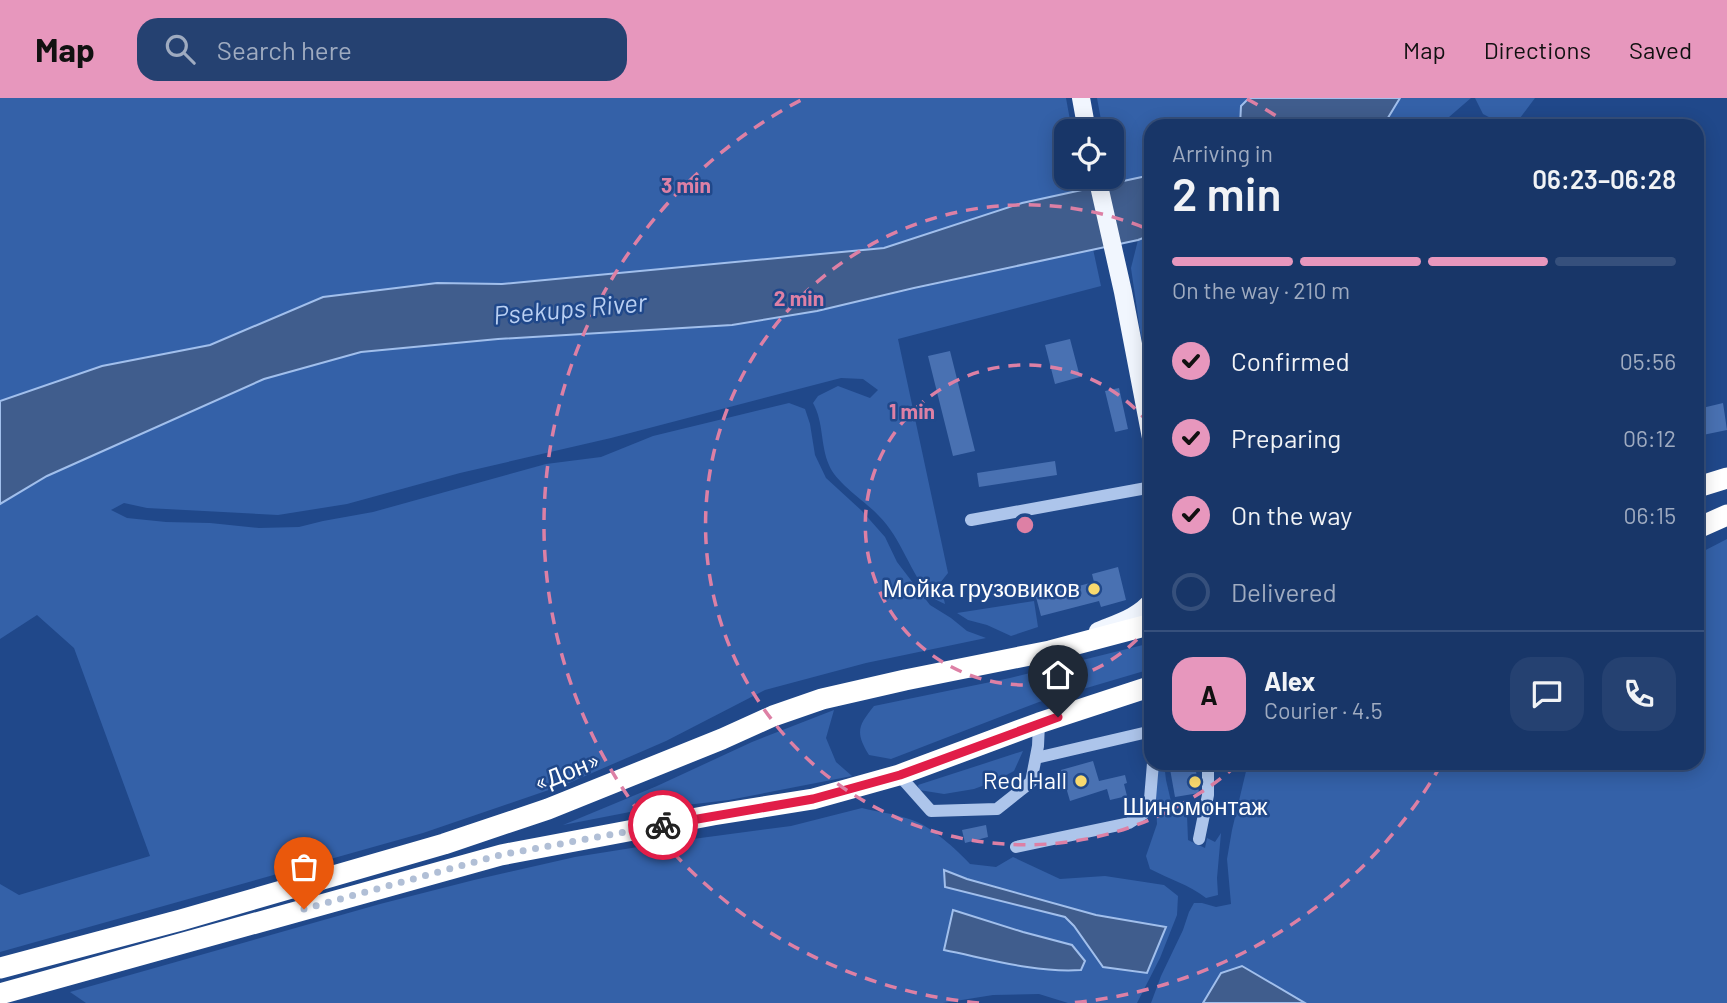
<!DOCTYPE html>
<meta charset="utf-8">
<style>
body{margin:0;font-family:Barlow,sans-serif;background:#254171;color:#f1f3f6;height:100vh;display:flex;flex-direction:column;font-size:26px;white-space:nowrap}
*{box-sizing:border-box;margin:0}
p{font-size:23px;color:#9fabc0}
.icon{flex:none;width:38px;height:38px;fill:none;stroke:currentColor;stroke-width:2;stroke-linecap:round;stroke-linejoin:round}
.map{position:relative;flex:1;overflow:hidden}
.drawer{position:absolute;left:1144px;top:21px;width:560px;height:651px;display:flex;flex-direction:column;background:#183668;border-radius:21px;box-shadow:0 4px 18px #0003,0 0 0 2px #36507c}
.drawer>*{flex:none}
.buttons{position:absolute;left:1054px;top:21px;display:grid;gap:14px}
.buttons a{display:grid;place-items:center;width:70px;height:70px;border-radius:14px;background:#183668;box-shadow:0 4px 18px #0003,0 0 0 2px #36507c;font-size:35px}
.pin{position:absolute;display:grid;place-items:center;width:60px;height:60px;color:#fff;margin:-72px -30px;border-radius:50% 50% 50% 0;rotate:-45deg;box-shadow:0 0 7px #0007}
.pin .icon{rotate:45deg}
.courier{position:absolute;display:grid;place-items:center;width:70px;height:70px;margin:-35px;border:5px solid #e11d48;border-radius:50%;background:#fff;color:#222;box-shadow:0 2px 9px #0007}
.overview em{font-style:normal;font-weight:600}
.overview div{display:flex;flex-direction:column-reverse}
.overview{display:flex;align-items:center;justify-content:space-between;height:119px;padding:0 28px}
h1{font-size:46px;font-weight:600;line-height:52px}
.bar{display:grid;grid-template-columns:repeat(4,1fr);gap:10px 7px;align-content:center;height:84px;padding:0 28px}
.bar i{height:9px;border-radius:5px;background:#36507c}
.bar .current{background:#e797bd}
.bar p{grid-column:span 4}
.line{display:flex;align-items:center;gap:18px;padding:0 28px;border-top:2px solid #36507c}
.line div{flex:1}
.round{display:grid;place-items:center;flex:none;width:74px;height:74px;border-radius:21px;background:#254171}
ol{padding:0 28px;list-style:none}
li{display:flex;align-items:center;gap:21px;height:77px}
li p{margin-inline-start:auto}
li .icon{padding:7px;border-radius:50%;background:#e797bd;color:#111;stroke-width:4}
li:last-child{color:#9fabc0}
li i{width:38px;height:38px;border:4px solid #36507c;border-radius:50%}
header{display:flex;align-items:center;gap:42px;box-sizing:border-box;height:98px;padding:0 35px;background:#e797bd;color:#111}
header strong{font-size:33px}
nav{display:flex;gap:38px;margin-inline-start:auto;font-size:24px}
.search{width:490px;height:63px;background:#254171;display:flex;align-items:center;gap:18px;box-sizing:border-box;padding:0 24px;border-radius:21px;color:#9fabc0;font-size:26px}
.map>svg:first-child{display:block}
</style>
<header>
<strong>Map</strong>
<div class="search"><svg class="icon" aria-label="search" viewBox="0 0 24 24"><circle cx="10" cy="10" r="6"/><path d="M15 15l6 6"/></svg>Search here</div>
<nav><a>Map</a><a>Directions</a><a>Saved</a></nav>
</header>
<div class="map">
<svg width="1727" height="905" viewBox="0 0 1727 905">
<rect width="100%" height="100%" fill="#20488a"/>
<!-- green -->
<path fill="#3461a8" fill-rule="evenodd" d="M 0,0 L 1066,0 L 1072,33 L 1066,33 L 1066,79 L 1082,79 L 1085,91 L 1022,105 L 884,150 L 502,186 L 437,185 L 323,199 L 210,247 L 102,268 L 0,303 Z
M 1097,0 L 1249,0 L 1241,8 L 1240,28 L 1152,28 L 1151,77 L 1116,85 L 1111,67 L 1111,33 L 1103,33 Z
M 1400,0 L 1471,0 L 1449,19 L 1450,28 L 1383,28 Z
M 1475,0 L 1535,0 L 1514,28 L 1506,28 L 1483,16 Z
M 1151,137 L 1152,137 L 1151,286 L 1140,232 L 1131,170 L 1138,142 Z
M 1093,151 L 1101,188 L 898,241 L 948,475 L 940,485 L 945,506 C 941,504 935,502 931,498 C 910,476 902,440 878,417 C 865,403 836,385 829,367 C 820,346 824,325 813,305 L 818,298 L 838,288 L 870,300 L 878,292 L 863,281 L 841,280 L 611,340 L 460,375 L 347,406 L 278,417 L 147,410 L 124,405 L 111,412 L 127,420 L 166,424 L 210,425 L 259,430 L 299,429 L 323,423 L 373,414 L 546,366 L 601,359 L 653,338 L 789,305 L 805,311 L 810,326 L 815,357 L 826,380 L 862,413 L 885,439 L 897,464 L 930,507 L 951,520 L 967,533 L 986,540 L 866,565 L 765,592 L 666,643 L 569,685 L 423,735 L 0,854 L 0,786 L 19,797 L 150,758 L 74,550 L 37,517 L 0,541 L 0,406 L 47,378 L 264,281 L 361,254 L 498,241 L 732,227 L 817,213 Z
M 1727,441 L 1727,905 L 1305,905 L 1295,899 L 1221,875 L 1203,905 L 1151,905 L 1161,878 L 1183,832 L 1189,814 L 1194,805 L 1202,805 L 1216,809 L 1231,806 L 1227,761 L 1232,732 L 1248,665 L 1698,665 L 1698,456 Z
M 1034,503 L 1038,529 L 1011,538 L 987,527 L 968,522 L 957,515 Z
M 1151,545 L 1151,571 L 1039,604 L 891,661 L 869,657 C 855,634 858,628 874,608 L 1010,580 Z
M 834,612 L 826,640 L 836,664 L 852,678 L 729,702 L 635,713 L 563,727 L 657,688 L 752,644 Z
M 1023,653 L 1014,673 L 993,684 L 974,691 L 944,696 L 919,692 L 918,687 Z
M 1154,665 L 1164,665 L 1166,682 L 1173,712 L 1187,717 L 1188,742 L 1205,750 L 1207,740 L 1215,744 L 1221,735 L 1217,780 L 1218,797 L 1206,800 C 1190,787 1169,781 1150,771 L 1146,758 L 1157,726 Z
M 862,710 C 878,714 896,716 912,722 C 932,729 956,751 970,766 L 996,769 L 1013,759 L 1060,781 L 1105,778 L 1164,787 L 1178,798 L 1177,817 L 1160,860 L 1137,905 L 1068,905 L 1039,896 L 993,897 L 943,905 L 86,905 L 70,894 L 380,806 L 474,782 L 575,759 L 663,745 L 791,728 ZM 945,772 L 967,781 L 1096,817 L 1127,823 L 1147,875 L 1103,869 L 1074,828 L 1065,818 L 980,798 Z"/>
<!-- water -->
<path fill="#405d8d" stroke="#a1bfec" stroke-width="2" d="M 1249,0 L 1400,0 L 1383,28 L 1240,28 L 1241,8 Z
M 1151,77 L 1151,137 L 1138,142 L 914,190 L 817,213 L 732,227 L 498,241 L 361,254 L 264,281 L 47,378 L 0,406 L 0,303 L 102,268 L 210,247 L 323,199 L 437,185 L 502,186 L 884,150 L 1022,105 Z
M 944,772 L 967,781 L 1096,817 L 1166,829 L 1147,875 L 1103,869 L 1074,828 L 1065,819 L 945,789 Z
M 953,812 L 1023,834 L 1072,847 L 1085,863 L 1081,872 C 1035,875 989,861 944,852 Z
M 1242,868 L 1305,905 L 1203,905 L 1221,875 Z"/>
<!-- building -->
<path fill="#4971b2" d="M 1070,241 L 1080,279 L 1055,286 L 1045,247 Z
M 950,253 L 975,353 L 953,358 L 928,258 Z
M 1119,290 L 1128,331 L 1115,334 L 1105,293 Z
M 1723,305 L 1727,332 L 1698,338 L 1698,311 Z
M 1055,363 L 1057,377 L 979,389 L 977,375 Z
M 1118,469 L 1126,502 L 1101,509 L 1099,503 L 1041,518 L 1036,499 L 1094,484 L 1092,476 Z
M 1093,663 L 1099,683 L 1125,677 L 1127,685 L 1124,686 L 1127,698 L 1110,702 L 1107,691 L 1070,703 L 1061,672 Z
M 1195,666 L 1199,695 L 1175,699 L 1170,671 Z
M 986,727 L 988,739 L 965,745 L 962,732 Z"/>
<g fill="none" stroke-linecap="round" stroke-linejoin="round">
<!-- minor -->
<path stroke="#adc5eb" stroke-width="12" d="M 971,422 L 1152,389
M 1036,660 L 1152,633
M 899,677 L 931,713 L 997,711 L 1031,684 L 1038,648 L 1039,625
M 1199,741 L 1208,697 L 1208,665
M 1016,749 L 1129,725 L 1143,716 L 1150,701 L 1153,665"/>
<!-- major -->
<path stroke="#f1f6fe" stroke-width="18" d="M 1081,0 L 1087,33
M 1097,79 L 1123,194 L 1152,345
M 1098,533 C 1117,525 1139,519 1152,502"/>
<!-- highway -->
<path stroke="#fff" stroke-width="21" d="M 1698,389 L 1727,380
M 1698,430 L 1727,417
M 0,870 L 181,822 L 444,746 L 548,711 L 722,641 L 773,618 L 822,601 L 905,582 L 1050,553 L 1152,526
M 0,896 L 501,757 L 713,717 L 813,701 L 899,677 L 1039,625 L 1152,588"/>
</g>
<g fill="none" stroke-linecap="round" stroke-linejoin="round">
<!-- done -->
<path stroke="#b1bfd6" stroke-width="7" stroke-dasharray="0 12.6" d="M 304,811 L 500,757 L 663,727"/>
<!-- route -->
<path stroke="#e11d48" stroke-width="9" d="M 663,727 L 813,701 L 900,677 L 1058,619"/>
</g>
<!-- distance rings -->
<g fill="none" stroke="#dd80a5" stroke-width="3.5" stroke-dasharray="12 9">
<path d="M1151 526A160 160 0 1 1 1151 328"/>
<path d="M1237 667A320 320 0 1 1 1150 132"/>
<path d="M1441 667A480 480 0 0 1 1071 905M979 905A480 480 0 0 1 803 1M1247 1A480 480 0 0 1 1290 27"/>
</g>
<!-- markers -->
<g fill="#f8d96e" stroke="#20488a" stroke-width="2.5">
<circle cx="1094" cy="491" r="7"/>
<circle cx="1081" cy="683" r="7"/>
<circle cx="1195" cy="684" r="7"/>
</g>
<g text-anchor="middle" stroke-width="5" stroke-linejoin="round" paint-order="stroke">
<!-- poi labels -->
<g font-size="24" fill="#fff" stroke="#20488a" text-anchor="end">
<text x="1080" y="499">Мойка грузовиков</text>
<text x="1067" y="691">Red Hall</text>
<text x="1195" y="717" text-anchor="middle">Шиномонтаж</text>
</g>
<!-- street labels -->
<g font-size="24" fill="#fff" stroke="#20488a">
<text transform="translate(567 674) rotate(-22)" y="8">«Дон»</text>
</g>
<!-- water labels -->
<g font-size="26" font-style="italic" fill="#b9cff2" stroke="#20488a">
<text transform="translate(570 211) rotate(-5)" y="9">Psekups River</text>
</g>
</g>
<circle cx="1025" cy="427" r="10" fill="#dd80a5" stroke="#20488a" stroke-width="3.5"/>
<g font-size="21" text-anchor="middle" font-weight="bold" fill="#dd80a5" stroke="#20488a" stroke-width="5" stroke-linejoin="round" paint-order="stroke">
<text x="686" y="95">3 min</text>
<text x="799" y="208">2 min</text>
<text x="912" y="321">1 min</text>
</g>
</svg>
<div class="buttons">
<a><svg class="icon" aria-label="locate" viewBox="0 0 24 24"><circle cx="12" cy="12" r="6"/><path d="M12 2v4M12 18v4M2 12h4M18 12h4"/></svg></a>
</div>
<div class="pin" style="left:304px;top:811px;background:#ea580c"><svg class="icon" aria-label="bag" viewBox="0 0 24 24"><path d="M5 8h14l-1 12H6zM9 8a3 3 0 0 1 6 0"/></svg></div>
<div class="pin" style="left:1058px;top:619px;background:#1f2937"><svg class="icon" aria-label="home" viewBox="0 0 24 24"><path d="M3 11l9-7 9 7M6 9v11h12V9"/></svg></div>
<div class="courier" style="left:663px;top:727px"><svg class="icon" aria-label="bike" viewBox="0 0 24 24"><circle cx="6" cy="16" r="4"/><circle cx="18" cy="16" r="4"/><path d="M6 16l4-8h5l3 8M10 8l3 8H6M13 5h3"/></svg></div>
<section class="drawer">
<div class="overview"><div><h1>2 min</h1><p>Arriving in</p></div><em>06:23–06:28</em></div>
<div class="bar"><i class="current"></i><i class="current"></i><i class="current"></i><i></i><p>On the way · 210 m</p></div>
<ol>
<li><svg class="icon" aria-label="check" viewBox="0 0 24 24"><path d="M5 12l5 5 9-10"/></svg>Confirmed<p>05:56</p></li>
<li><svg class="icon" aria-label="check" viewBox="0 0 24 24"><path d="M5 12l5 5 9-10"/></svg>Preparing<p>06:12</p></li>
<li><svg class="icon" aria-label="check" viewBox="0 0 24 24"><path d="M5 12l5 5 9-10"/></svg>On the way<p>06:15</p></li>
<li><i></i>Delivered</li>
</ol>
<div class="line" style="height:126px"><b class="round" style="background:#e797bd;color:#111">A</b><div><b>Alex</b><p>Courier · 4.5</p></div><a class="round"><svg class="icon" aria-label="chat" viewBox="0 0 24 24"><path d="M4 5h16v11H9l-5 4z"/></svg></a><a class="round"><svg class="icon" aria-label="phone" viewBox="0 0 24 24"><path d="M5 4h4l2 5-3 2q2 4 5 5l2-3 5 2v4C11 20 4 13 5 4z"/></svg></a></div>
</section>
</div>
